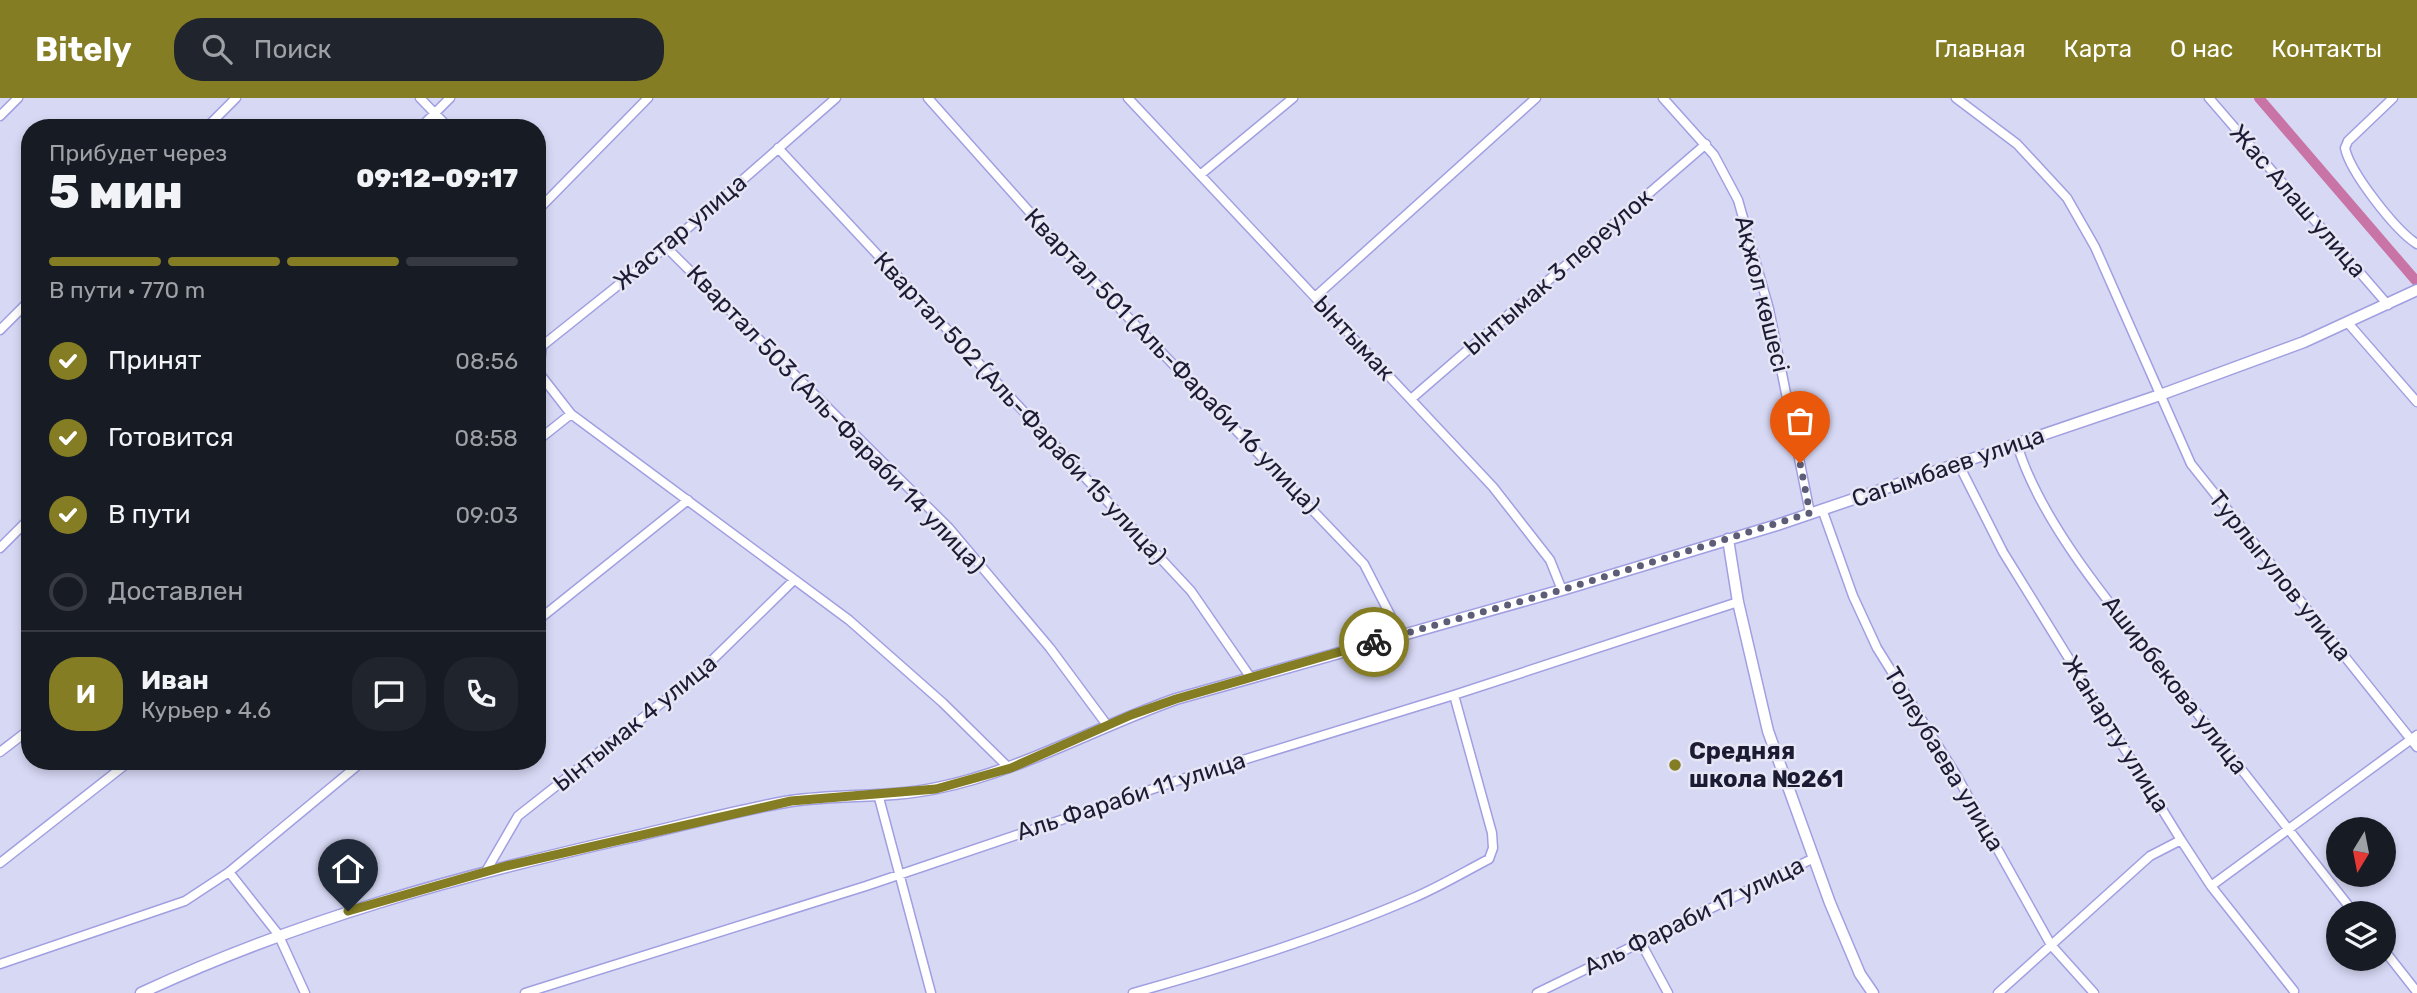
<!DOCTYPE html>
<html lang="ru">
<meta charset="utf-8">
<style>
body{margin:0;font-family:Rubik,sans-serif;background:#20242c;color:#f1f3f6;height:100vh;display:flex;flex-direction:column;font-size:26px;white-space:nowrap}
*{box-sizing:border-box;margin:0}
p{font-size:23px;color:#9ea1a6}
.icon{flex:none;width:38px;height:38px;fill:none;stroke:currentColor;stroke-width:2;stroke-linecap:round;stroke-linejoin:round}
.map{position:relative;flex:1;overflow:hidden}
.drawer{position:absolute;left:21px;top:21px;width:525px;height:651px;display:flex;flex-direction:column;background:#171b24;border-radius:28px;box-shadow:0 4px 10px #0003}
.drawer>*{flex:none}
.needle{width:46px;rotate:190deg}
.controls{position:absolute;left:2326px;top:719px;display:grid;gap:14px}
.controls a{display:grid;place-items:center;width:70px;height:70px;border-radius:50%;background:#171b24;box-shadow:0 4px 10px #0003;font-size:35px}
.pin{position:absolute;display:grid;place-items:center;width:60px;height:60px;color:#fff;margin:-72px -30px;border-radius:50% 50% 50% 0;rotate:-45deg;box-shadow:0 0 7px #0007}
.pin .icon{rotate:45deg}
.courier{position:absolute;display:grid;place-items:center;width:70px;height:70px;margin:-35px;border:5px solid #847d23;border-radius:50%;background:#fff;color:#222;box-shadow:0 2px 9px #0007}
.headline em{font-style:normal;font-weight:800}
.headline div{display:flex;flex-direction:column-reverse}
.headline{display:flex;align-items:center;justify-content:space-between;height:119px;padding:0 28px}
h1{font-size:46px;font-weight:800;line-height:52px}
.bar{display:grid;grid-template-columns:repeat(4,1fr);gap:10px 7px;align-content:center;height:84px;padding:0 28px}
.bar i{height:9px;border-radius:5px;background:#363941}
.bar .current{background:#847d23}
.bar p{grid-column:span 4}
.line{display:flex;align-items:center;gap:18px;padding:0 28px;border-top:2px solid #363941}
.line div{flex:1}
.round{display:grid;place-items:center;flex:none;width:74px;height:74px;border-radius:28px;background:#20242c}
ol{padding:0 28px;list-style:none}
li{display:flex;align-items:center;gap:21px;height:77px}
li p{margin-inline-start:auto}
li .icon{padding:7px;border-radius:50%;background:#847d23;color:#fff;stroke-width:4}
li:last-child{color:#9ea1a6}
li i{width:38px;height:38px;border:4px solid #363941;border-radius:50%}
header{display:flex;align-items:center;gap:42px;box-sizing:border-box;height:98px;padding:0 35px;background:#847d23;color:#fff}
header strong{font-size:33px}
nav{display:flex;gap:38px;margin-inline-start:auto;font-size:24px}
.search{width:490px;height:63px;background:#20242c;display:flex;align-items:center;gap:18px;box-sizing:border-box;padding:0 24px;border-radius:28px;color:#9ea1a6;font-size:26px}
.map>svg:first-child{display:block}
</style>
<header>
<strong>Bitely</strong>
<div class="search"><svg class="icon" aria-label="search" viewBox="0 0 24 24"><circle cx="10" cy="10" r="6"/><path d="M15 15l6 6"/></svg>Поиск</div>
<nav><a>Главная</a><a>Карта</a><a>О нас</a><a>Контакты</a></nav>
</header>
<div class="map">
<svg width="2417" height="895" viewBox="0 0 2417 895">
<rect width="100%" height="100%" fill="#d7d8f4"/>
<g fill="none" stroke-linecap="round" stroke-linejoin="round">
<!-- canal -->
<path stroke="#c974a6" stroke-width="10" d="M 2259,0 L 2417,184"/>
<!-- minor casing -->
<g stroke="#a19fe1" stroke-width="11">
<path id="minor" d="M 420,0 L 449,30
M 836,0 L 666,149 L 542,248 L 539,275 L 571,316 L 849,522 L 943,605 L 1009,670
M 928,0 L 1058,146 L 1364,466 L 1400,536
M 1128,0 L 1493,389 L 1550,462 L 1562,492
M 1663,0 L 1714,57 L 1738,102 L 1769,211 L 1810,415
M 1956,0 L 2017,46 L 2067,100 L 2095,149 L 2191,366 L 2417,649
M 2209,0 L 2388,207
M 2393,0 L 2348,43 L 2345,50 C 2350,74 2395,132 2417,146
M 0,18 L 18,0
M 206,30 L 236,0
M 420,30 L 450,0
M 778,50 L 1191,493 L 1251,580
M 1200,77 L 1293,0
M 537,113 L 648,0
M 666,149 L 949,430 L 1050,550 L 1107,627
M 1315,199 L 1536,0
M 2348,225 L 2417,304
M 0,232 L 30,202
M 1411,301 L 1706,46
M 537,343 L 571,316
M 2017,346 C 2040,425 2118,516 2170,581 C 2232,659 2293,737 2355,816
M 1958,365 L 2003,454 L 2181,742 L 2211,788 L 2294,893
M 1822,411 L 1853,498 L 1877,550 L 1955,675 L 2051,847 L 2094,895
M 0,450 L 30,420
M 537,523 L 688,402
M 0,654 L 30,631
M 878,696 L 931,895
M 0,765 L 130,663
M 229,774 L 278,836 L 305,895
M 485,775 L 518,718 L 697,577 L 794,482
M 2211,788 L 2417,637
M 1640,843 L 1668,895
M 2384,852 L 2417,894
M 0,866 L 185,803 L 229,774 L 363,663
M 525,895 L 866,788 L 1191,678 L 1454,597 L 1738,504
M 1133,895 C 1227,869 1323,839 1413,800 C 1439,789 1464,774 1489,761 L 1493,750 L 1492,735 L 1454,597
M 1537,895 L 1814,760
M 1998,895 L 2150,758 L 2181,742"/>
</g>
<!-- tertiary casing -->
<g stroke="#a19fe1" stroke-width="13">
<path id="tertiary" d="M 1728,441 L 1738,504 L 1768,633 L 1830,805 L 1860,876 L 1873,895
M 141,895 C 301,821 455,779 627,740 C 681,728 736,712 791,703 C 839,696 890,700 937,690 C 1021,673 1096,629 1176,601 L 1562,492 L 1777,427 L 2160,297 L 2304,244 L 2417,192"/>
</g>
<!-- minor -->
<use href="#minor" stroke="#fff" stroke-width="8"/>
<!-- tertiary -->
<use href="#tertiary" stroke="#fff" stroke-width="10"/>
</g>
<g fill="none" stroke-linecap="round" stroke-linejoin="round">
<!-- done -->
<path stroke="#5d5d77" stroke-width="7" stroke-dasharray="0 12.6" d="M 1374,544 L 1562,492 L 1810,415 L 1800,365"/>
<!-- route -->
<path stroke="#847d23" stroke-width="9" d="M 348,813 L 506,768 L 791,703 L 936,691 L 1011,670 L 1131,617 L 1176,601 L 1374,544"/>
</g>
<!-- markers -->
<circle fill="#847d23" stroke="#e6e6f5" stroke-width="2.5" cx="1675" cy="667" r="7"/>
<g text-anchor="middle" stroke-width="5" stroke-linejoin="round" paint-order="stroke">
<!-- street labels -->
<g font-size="24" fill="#1c1b34" stroke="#e6e6f5">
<text transform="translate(2298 103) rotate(49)" y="8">Жас Алаш улица</text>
<text transform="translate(680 134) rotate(-40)" y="8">Жастар улица</text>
<text transform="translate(1558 174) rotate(-41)" y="8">Ынтымак 3 переулок</text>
<text transform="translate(1762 196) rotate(76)" y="8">Ақжол көшесі</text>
<text transform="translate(1354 240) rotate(47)" y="8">Ынтымак</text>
<text transform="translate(1172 263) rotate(46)" y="8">Квартал 501 (Аль-Фараби 16 улица)</text>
<text transform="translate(1020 310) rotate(47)" y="8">Квартал 502 (Аль-Фараби 15 улица)</text>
<text transform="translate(836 321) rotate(46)" y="8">Квартал 503 (Аль-Фараби 14 улица)</text>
<text transform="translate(1948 369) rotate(-19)" y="8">Сагымбаев улица</text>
<text transform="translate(2280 478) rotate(51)" y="8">Турлыгулов улица</text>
<text transform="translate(2175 587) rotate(52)" y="8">Аширбекова улица</text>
<text transform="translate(635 625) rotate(-39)" y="8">Ынтымак 4 улица</text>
<text transform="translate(2116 636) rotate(58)" y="8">Жанарту улица</text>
<text transform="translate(1944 661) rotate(59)" y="8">Толеубаева улица</text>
<text transform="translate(1131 698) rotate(-18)" y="8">Аль Фараби 11 улица</text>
<text transform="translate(1694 818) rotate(-26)" y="8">Аль Фараби 17 улица</text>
</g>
<!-- poi labels -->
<g font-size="24" font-weight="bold" fill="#1c1b34" stroke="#e6e6f5" text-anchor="start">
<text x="1689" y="661">Средняя<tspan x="1689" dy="28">школа №261</tspan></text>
</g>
</g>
</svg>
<div class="controls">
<a><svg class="needle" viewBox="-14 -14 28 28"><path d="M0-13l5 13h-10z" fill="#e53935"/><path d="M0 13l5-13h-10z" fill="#9ea1a6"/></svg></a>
<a><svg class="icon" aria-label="layers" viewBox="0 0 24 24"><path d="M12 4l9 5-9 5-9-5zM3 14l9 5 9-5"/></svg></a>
</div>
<div class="pin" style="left:1800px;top:365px;background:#ea580c"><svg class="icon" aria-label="bag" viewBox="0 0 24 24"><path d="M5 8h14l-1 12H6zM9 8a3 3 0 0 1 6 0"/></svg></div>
<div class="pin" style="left:348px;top:813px;background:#1f2937"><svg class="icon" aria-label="home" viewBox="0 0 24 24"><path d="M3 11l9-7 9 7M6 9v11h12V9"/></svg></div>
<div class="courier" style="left:1374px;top:544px"><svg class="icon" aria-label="bike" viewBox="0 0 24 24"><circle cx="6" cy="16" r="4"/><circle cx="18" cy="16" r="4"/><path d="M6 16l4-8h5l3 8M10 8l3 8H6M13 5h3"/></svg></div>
<section class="drawer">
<div class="headline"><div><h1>5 мин</h1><p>Прибудет через</p></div><em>09:12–09:17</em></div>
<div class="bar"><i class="current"></i><i class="current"></i><i class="current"></i><i></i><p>В пути · 770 m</p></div>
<ol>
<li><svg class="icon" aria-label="check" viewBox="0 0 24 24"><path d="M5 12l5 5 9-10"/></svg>Принят<p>08:56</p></li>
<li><svg class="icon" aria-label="check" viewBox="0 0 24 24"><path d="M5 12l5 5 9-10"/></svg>Готовится<p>08:58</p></li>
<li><svg class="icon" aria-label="check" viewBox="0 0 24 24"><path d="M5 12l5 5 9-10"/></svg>В пути<p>09:03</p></li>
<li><i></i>Доставлен</li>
</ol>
<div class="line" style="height:126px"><b class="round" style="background:#847d23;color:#fff">И</b><div><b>Иван</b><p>Курьер · 4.6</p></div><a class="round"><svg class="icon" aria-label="chat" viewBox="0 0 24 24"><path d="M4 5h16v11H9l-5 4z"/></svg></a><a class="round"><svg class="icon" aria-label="phone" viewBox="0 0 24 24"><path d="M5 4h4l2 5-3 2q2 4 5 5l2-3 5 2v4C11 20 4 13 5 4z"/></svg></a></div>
</section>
</div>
